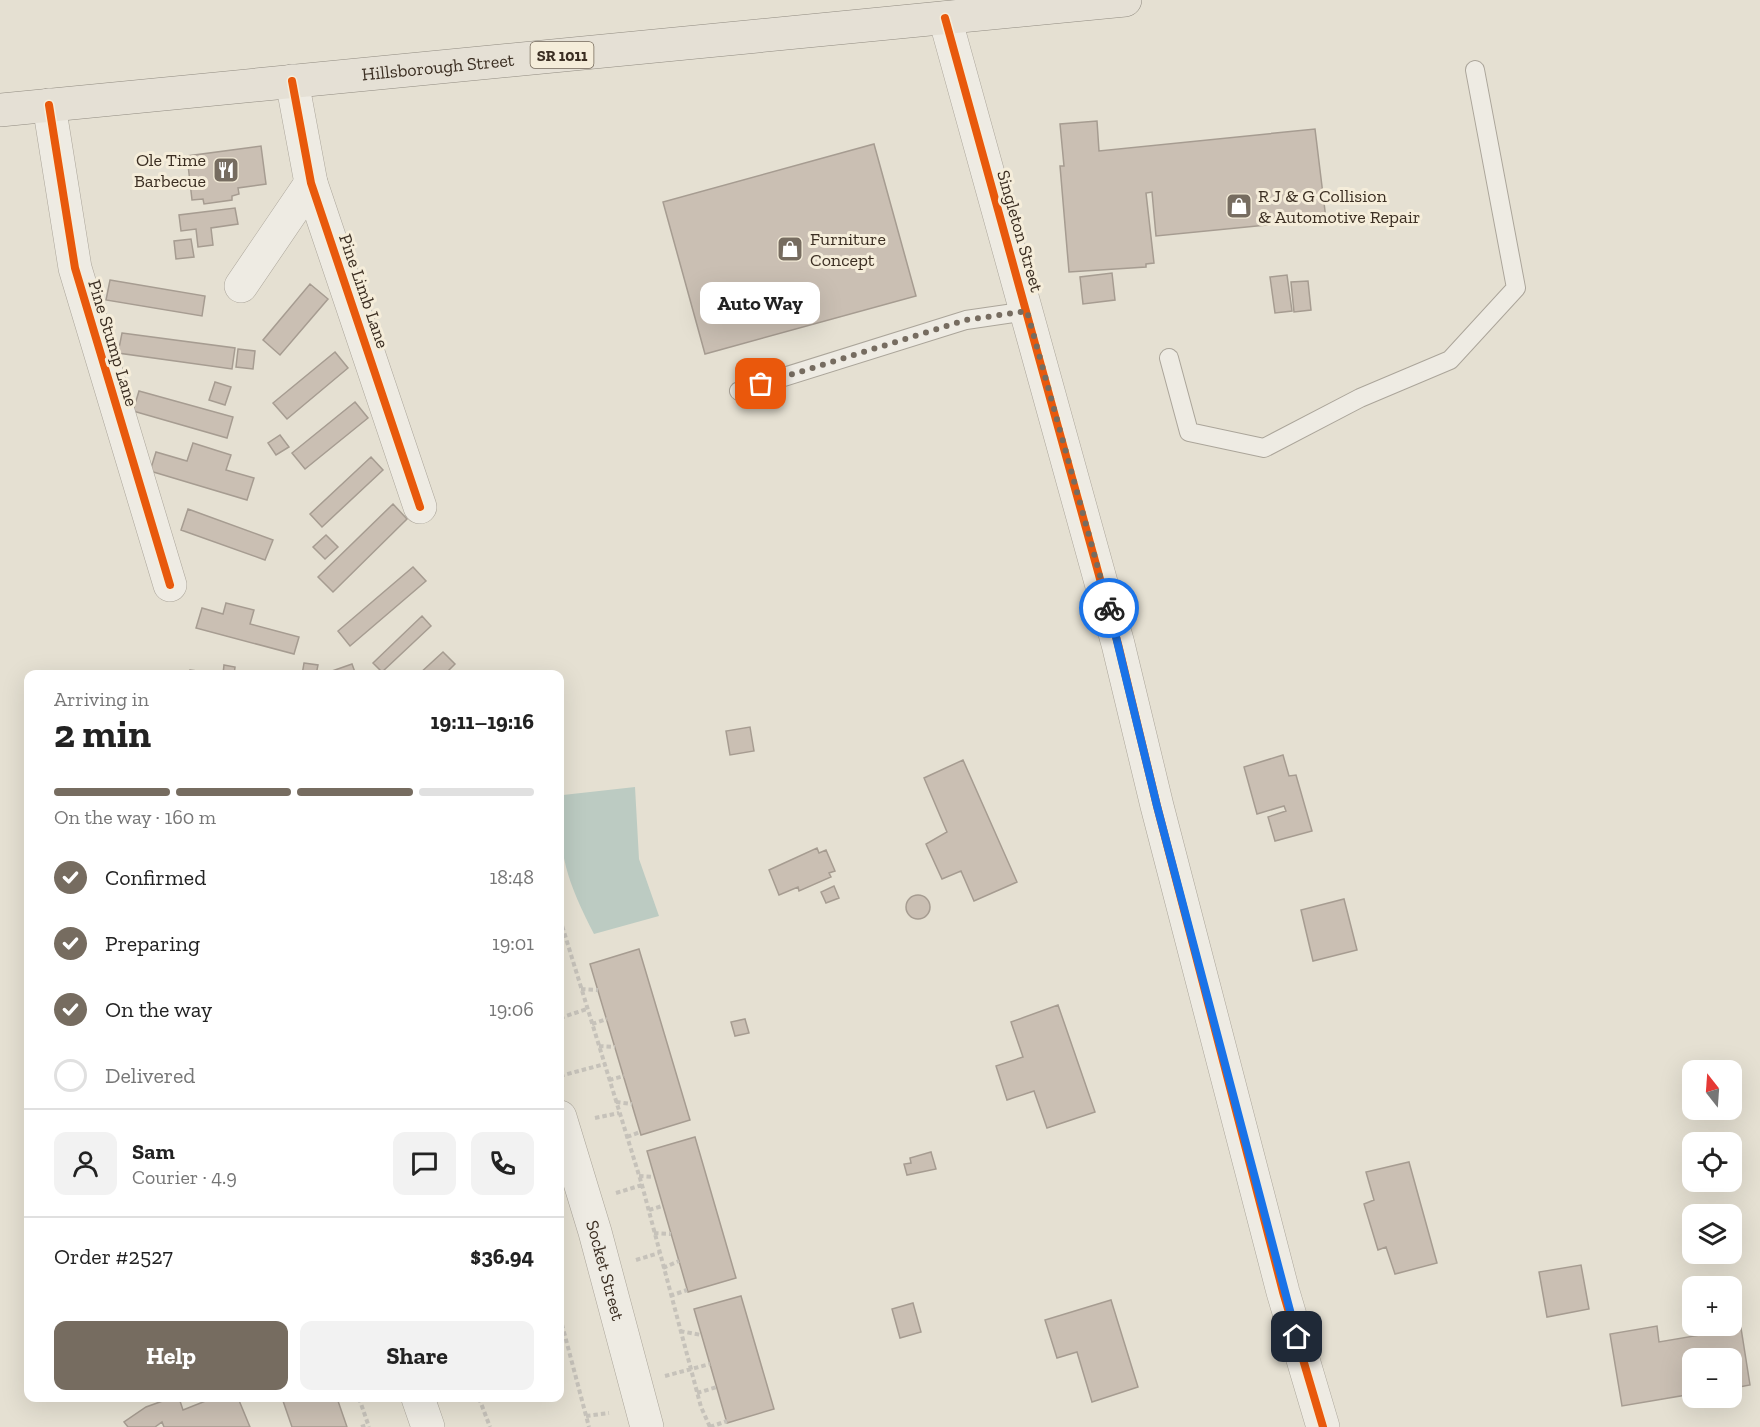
<!DOCTYPE html>
<meta charset="utf-8">
<style>
body{margin:0;font-family:"Zilla Slab",serif;background:#f2f2f2;color:#222;height:100vh;display:flex;flex-direction:column;font-size:22px;white-space:nowrap}
*{box-sizing:border-box;margin:0}
p{font-size:20px;color:#767676}
.icon{flex:none;width:33px;height:33px;fill:none;stroke:currentColor;stroke-width:2;stroke-linecap:round;stroke-linejoin:round}
.map{position:relative;flex:1;overflow:hidden}
.panel{position:absolute;left:24px;top:670px;width:540px;height:732px;display:flex;flex-direction:column;background:#fff;border-radius:12px;box-shadow:0 6px 24px #0002}
.panel>*{flex:none}
.needle{width:39px;rotate:343deg}
.buttons{position:absolute;left:1682px;top:1060px;display:grid;gap:12px}
.buttons a{display:grid;place-items:center;width:60px;height:60px;border-radius:12px;background:#fff;box-shadow:0 6px 24px #0002;font-size:30px}
.pin{position:absolute;display:grid;place-items:center;width:51px;height:51px;color:#fff;margin:-26px;border-radius:12px;box-shadow:0 3px 9px #0006}
.courier{position:absolute;display:grid;place-items:center;width:60px;height:60px;margin:-30px;border:4px solid #1a73e8;border-radius:50%;background:#fff;color:#222;box-shadow:0 2px 8px #0007}
.bubble{position:absolute;height:42px;border-radius:12px;background:#fff;box-shadow:0 6px 24px #0002;font-size:20px;font-weight:800;line-height:42px;text-align:center}
.overview em{font-style:normal;font-weight:800}
.overview div{display:flex;flex-direction:column-reverse}
.overview{display:flex;align-items:center;justify-content:space-between;height:102px;padding:0 30px}
h1{font-size:39px;font-weight:800;line-height:45px}
.bar{display:grid;grid-template-columns:repeat(4,1fr);gap:9px 6px;align-content:center;height:72px;padding:0 30px}
.bar i{height:8px;border-radius:4px;background:#e0e0e0}
.bar .on{background:#766c60}
.bar p{grid-column:span 4}
.line{display:flex;align-items:center;gap:15px;padding:0 30px;border-top:2px solid #e0e0e0}
.line div{flex:1}
.round{display:grid;place-items:center;flex:none;width:63px;height:63px;border-radius:12px;background:#f2f2f2}
ol{padding:0 30px;list-style:none}
li{display:flex;align-items:center;gap:18px;height:66px}
li p{margin-inline-start:auto}
li .icon{padding:6px;border-radius:50%;background:#766c60;color:#fff;stroke-width:4}
li:last-child{color:#767676}
li i{width:33px;height:33px;border:3px solid #e0e0e0;border-radius:50%}
.action{display:flex;gap:12px;margin-top:auto;padding:12px 30px}
.action a{flex:1;height:69px;border-radius:12px;background:#766c60;color:#fff;font-size:24px;font-weight:800;line-height:69px;text-align:center}
.action a+a{background:#f2f2f2;color:#222}
.map>svg:first-child{display:block}
</style>
<div class="map">
<svg width="1760" height="1427" viewBox="0 0 1760 1427">
<rect width="100%" height="100%" fill="#e5e0d2"/>
<!-- water -->
<path fill="#bccbc2" d="M 635,787 L 639,859 L 659,916 L 594,934 C 569,885 555,851 563,795 Z"/>
<!-- building -->
<path fill="#cabfb3" stroke="#a69c91" stroke-width="1.5" d="M 1097,121 L 1099,151 L 1315,129 L 1326,219 L 1156,236 L 1152,192 L 1146,193 L 1154,263 L 1146,264 L 1146,267 L 1069,272 L 1060,166 L 1064,166 L 1060,124 Z
M 874,144 L 916,296 L 705,354 L 663,202 Z
M 261,146 L 266,184 L 238,188 L 239,194 L 232,196 L 232,200 L 204,204 L 203,199 L 192,200 L 187,156 Z
M 235,208 L 238,224 L 211,228 L 213,245 L 198,247 L 196,229 L 181,231 L 179,215 Z
M 191,239 L 194,257 L 176,259 L 174,241 Z
M 1112,273 L 1115,300 L 1083,304 L 1080,277 Z
M 1287,275 L 1292,311 L 1275,313 L 1270,277 Z
M 110,280 L 205,296 L 202,316 L 106,300 Z
M 1308,281 L 1311,310 L 1294,312 L 1291,282 Z
M 310,284 L 328,299 L 280,355 L 263,340 Z
M 122,333 L 235,348 L 232,369 L 118,353 Z
M 238,349 L 255,351 L 253,369 L 236,367 Z
M 335,352 L 348,368 L 287,419 L 273,403 Z
M 215,382 L 231,387 L 225,405 L 209,400 Z
M 139,391 L 233,417 L 227,438 L 133,411 Z
M 355,402 L 368,418 L 305,469 L 292,453 Z
M 280,435 L 289,447 L 276,455 L 268,443 Z
M 193,443 L 231,455 L 226,470 L 254,478 L 247,500 L 150,471 L 156,452 L 187,461 Z
M 371,457 L 383,470 L 322,527 L 310,514 Z
M 393,504 L 407,519 L 333,592 L 318,577 Z
M 188,509 L 273,540 L 265,560 L 181,530 Z
M 326,535 L 338,547 L 325,559 L 313,547 Z
M 413,567 L 426,581 L 350,646 L 338,631 Z
M 226,603 L 254,610 L 250,624 L 299,637 L 294,654 L 196,628 L 202,608 L 223,614 Z
M 422,616 L 431,626 L 382,672 L 373,663 Z
M 443,652 L 455,664 L 447,672 L 450,675 L 418,675 Z
M 304,663 L 318,665 L 316,675 L 302,675 Z
M 352,664 L 356,675 L 333,675 L 332,671 Z
M 224,665 L 235,667 L 234,675 L 189,675 L 190,670 L 223,674 Z
M 750,727 L 754,751 L 730,755 L 726,731 Z
M 1283,755 L 1289,776 L 1296,775 L 1312,831 L 1275,841 L 1268,817 L 1286,811 L 1284,806 L 1257,814 L 1244,767 Z
M 963,760 L 1017,882 L 974,901 L 961,871 L 942,879 L 926,844 L 947,832 L 924,778 Z
M 817,848 L 819,853 L 826,850 L 835,871 L 829,873 L 831,877 L 799,891 L 798,887 L 779,895 L 769,870 Z
M 834,886 L 839,898 L 826,903 L 821,892 Z
M906 907a12 12 0 1 1 24 0a12 12 0 1 1-24 0Z
M 1344,899 L 1357,950 L 1313,961 L 1301,910 Z
M 639,949 L 690,1120 L 641,1135 L 590,964 Z
M 1058,1005 L 1095,1112 L 1047,1128 L 1034,1091 L 1007,1100 L 996,1066 L 1023,1057 L 1011,1022 Z
M 745,1019 L 749,1033 L 735,1036 L 731,1022 Z
M 695,1137 L 736,1278 L 688,1292 L 647,1151 Z
M 931,1152 L 936,1169 L 907,1175 L 904,1164 L 911,1163 L 910,1158 Z
M 1409,1162 L 1437,1263 L 1395,1274 L 1386,1247 L 1378,1250 L 1364,1204 L 1374,1200 L 1366,1172 Z
M 1581,1265 L 1589,1309 L 1547,1317 L 1539,1272 Z
M 741,1296 L 774,1409 L 727,1423 L 694,1309 Z
M 1111,1300 L 1138,1387 L 1092,1402 L 1077,1352 L 1057,1358 L 1045,1320 Z
M 913,1303 L 921,1332 L 900,1338 L 892,1309 Z
M 1657,1326 L 1659,1342 L 1741,1328 L 1750,1385 L 1739,1387 L 1740,1392 L 1731,1393 L 1731,1359 L 1692,1359 L 1692,1394 L 1622,1406 L 1610,1334 Z
M 171,1398 L 179,1398 L 183,1410 L 213,1398 L 238,1398 L 250,1427 L 164,1427 L 162,1422 L 155,1427 L 128,1427 L 124,1422 L 146,1407 Z
M 282,1398 L 337,1398 L 347,1427 L 292,1427 Z"/>
<g fill="none" stroke-linecap="round" stroke-linejoin="round">
<!-- service casing -->
<g stroke="#aba59a" stroke-width="20">
<path id="service" d="M 1169,358 L 1189,432 L 1264,448 L 1360,398 L 1450,360 L 1516,288 L 1475,70
M 739,391 L 966,320 L 1027,311"/>
</g>
<!-- minor casing -->
<g stroke="#aba59a" stroke-width="34">
<g id="minor">
<path d="M 945,18 L 1118,644 L 1157,806 L 1283,1292 L 1323,1427"/>
<path d="M 292,81 L 311,183 L 420,507"/>
<path d="M 49,105 L 75,268 L 170,585"/>
<path d="M 241,286 L 311,183"/>
<path id="s1" d="M 560,1117 L 595,1232 L 647,1427"/>
<path d="M 418,1398 L 428,1427"/>
</g>
</g>
<!-- primary casing -->
<g stroke="#918b81" stroke-width="34">
<g id="primary">
<path id="s2" d="M 0,110 L 1125,0"/>
</g>
</g>
<!-- path -->
<path stroke="#c6c2ba" stroke-width="4" stroke-dasharray="4.5 3" stroke-linecap="butt" d="M 560,919 L 642,1185 L 701,1407 L 710,1427
M 581,989 L 598,990
M 560,1018 L 587,1009
M 592,1024 L 607,1019
M 599,1046 L 615,1047
M 560,1076 L 605,1064
M 609,1080 L 624,1076
M 616,1102 L 632,1104
M 595,1118 L 619,1113
M 627,1137 L 640,1132
M 639,1176 L 654,1177
M 616,1193 L 642,1185
M 649,1210 L 662,1206
M 654,1233 L 671,1234
M 636,1260 L 659,1253
M 663,1268 L 679,1261
M 670,1296 L 687,1290
M 560,1317 L 589,1427
M 680,1331 L 701,1335
M 665,1376 L 710,1364
M 697,1393 L 717,1387
M 359,1398 L 369,1427
M 479,1398 L 490,1427
M 586,1416 L 609,1413
M 361,1427 L 368,1425
M 710,1427 L 727,1421"/>
<!-- service -->
<use href="#service" stroke="#eeebe3" stroke-width="18"/>
<!-- minor -->
<use href="#minor" stroke="#eeebe3" stroke-width="33"/>
<!-- primary -->
<use href="#primary" stroke="#e5e0d5" stroke-width="33"/>
<!-- cycleway casing -->
<g stroke="#f5edda" stroke-width="11">
<path id="cycleway" d="M 945,18 L 1118,644 L 1157,806 L 1283,1292 L 1323,1427
M 292,81 L 311,183 L 420,507
M 49,105 L 75,268 L 170,585"/>
</g>
<!-- cycleway -->
<use href="#cycleway" stroke="#e8590c" stroke-width="8"/>
</g>
<g fill="none" stroke-linecap="round" stroke-linejoin="round">
<!-- done -->
<path stroke="#766c60" stroke-width="6" stroke-dasharray="0 10.8" d="M 761,384 L 966,320 L 1027,311 L 1109,608"/>
<!-- route -->
<path stroke="#1a73e8" stroke-width="8" d="M 1109,608 L 1157,806 L 1297,1337"/>
</g>
<!-- icons -->
<defs>
<g id="restaurant-square" transform="scale(1.35)"><rect x="-9" y="-9" width="18" height="18" rx="4" fill="#766c60" stroke="#f5edda"/><path d="M-5-6h1v4h1v-4h1v4h1v-4h1v5L-1.5 .5V6h-2V.5L-5-1ZM5-6V6H3V1.5H1.5Q1.5-4 5-6Z" fill="#fff"/></g>
<g id="shop-square" transform="scale(1.35)"><rect x="-9" y="-9" width="18" height="18" rx="4" fill="#766c60" stroke="#f5edda"/><path d="M-5-2.5h2.3a2.7 3.5 0 0 1 5.4 0H5L5.5 6h-11ZM-1.5-2.5h3a1.5 2.3 0 0 0-3 0Z" fill="#fff"/></g>
</defs>
<g fill-rule="evenodd">
<use href="#restaurant-square" x="226" y="170"/>
<use href="#shop-square" x="1239" y="206"/>
<use href="#shop-square" x="790" y="249"/>
</g>
<g text-anchor="middle" stroke-width="6" stroke-linejoin="round" paint-order="stroke">
<!-- shield labels -->
<rect fill="#f5edda" stroke="#736759" stroke-width="1.5" x="530.5" y="42" width="63" height="26" rx="4.5"/>
<g font-size="16" font-weight="bold" fill="#3b2e22">
<text x="562" y="61">SR 1011</text>
</g>
<!-- street labels -->
<g font-size="18" fill="#3b2e22" stroke="#f5edda">
<text dy="6" stroke="none"><textPath href="#s2" startOffset="440">Hillsborough Street</textPath></text>
<text transform="translate(1020 231) rotate(74)" y="6">Singleton Street</text>
<text transform="translate(364 291) rotate(71)" y="6">Pine Limb Lane</text>
<text transform="translate(113 343) rotate(73)" y="6">Pine Stump Lane</text>
<text dy="6" stroke="none"><textPath href="#s1" startOffset="160">Socket Street</textPath></text>
</g>
<!-- poi labels -->
<g font-size="18" fill="#3b2e22" stroke="#f5edda" text-anchor="start">
<text x="206" y="166" text-anchor="end">Ole Time<tspan x="206" dy="21">Barbecue</tspan></text>
<text x="1258" y="202">R J &amp; G Collision<tspan x="1258" dy="21">&amp; Automotive Repair</tspan></text>
<text x="810" y="245">Furniture<tspan x="810" dy="21">Concept</tspan></text>
</g>
</g>
</svg>
<div class="buttons">
<a><svg class="needle" viewBox="-14 -14 28 28"><path d="M0-13l5 13h-10z" fill="#e53935"/><path d="M0 13l5-13h-10z" fill="#767676"/></svg></a>
<a><svg class="icon" aria-label="locate" viewBox="0 0 24 24"><circle cx="12" cy="12" r="6"/><path d="M12 2v4M12 18v4M2 12h4M18 12h4"/></svg></a>
<a><svg class="icon" aria-label="layers" viewBox="0 0 24 24"><path d="M12 4l9 5-9 5-9-5zM3 14l9 5 9-5"/></svg></a>
<a>+</a>
<a>−</a>
</div>
<div class="pin" style="left:761px;top:384px;background:#ea580c"><svg class="icon" aria-label="bag" viewBox="0 0 24 24"><path d="M5 8h14l-1 12H6zM9 8a3 3 0 0 1 6 0"/></svg></div>
<div class="pin" style="left:1297px;top:1337px;background:#1f2937"><svg class="icon" aria-label="home" viewBox="0 0 24 24"><path d="M3 11l9-7 9 7M6 9v11h12V9"/></svg></div>
<div class="courier" style="left:1109px;top:608px"><svg class="icon" aria-label="bike" viewBox="0 0 24 24"><circle cx="6" cy="16" r="4"/><circle cx="18" cy="16" r="4"/><path d="M6 16l4-8h5l3 8M10 8l3 8H6M13 5h3"/></svg></div>
<div class="bubble" style="left:700px;top:282px;width:120px">Auto Way</div>
<section class="panel">
<div class="overview"><div><h1>2 min</h1><p>Arriving in</p></div><em>19:11–19:16</em></div>
<div class="bar"><i class="on"></i><i class="on"></i><i class="on"></i><i></i><p>On the way · 160 m</p></div>
<ol>
<li><svg class="icon" aria-label="check" viewBox="0 0 24 24"><path d="M5 12l5 5 9-10"/></svg>Confirmed<p>18:48</p></li>
<li><svg class="icon" aria-label="check" viewBox="0 0 24 24"><path d="M5 12l5 5 9-10"/></svg>Preparing<p>19:01</p></li>
<li><svg class="icon" aria-label="check" viewBox="0 0 24 24"><path d="M5 12l5 5 9-10"/></svg>On the way<p>19:06</p></li>
<li><i></i>Delivered</li>
</ol>
<div class="line" style="height:108px"><a class="round"><svg class="icon" aria-label="person" viewBox="0 0 24 24"><circle cx="12" cy="8" r="4"/><path d="M4 21q1-7 8-7t8 7"/></svg></a><div><b>Sam</b><p>Courier · 4.9</p></div><a class="round"><svg class="icon" aria-label="chat" viewBox="0 0 24 24"><path d="M4 5h16v11H9l-5 4z"/></svg></a><a class="round"><svg class="icon" aria-label="phone" viewBox="0 0 24 24"><path d="M5 4h4l2 5-3 2q2 4 5 5l2-3 5 2v4C11 20 4 13 5 4z"/></svg></a></div>
<div class="line" style="height:78px"><div>Order #2527</div><b>$36.94</b></div>
<div class="action"><a>Help</a><a>Share</a></div>
</section>
</div>
